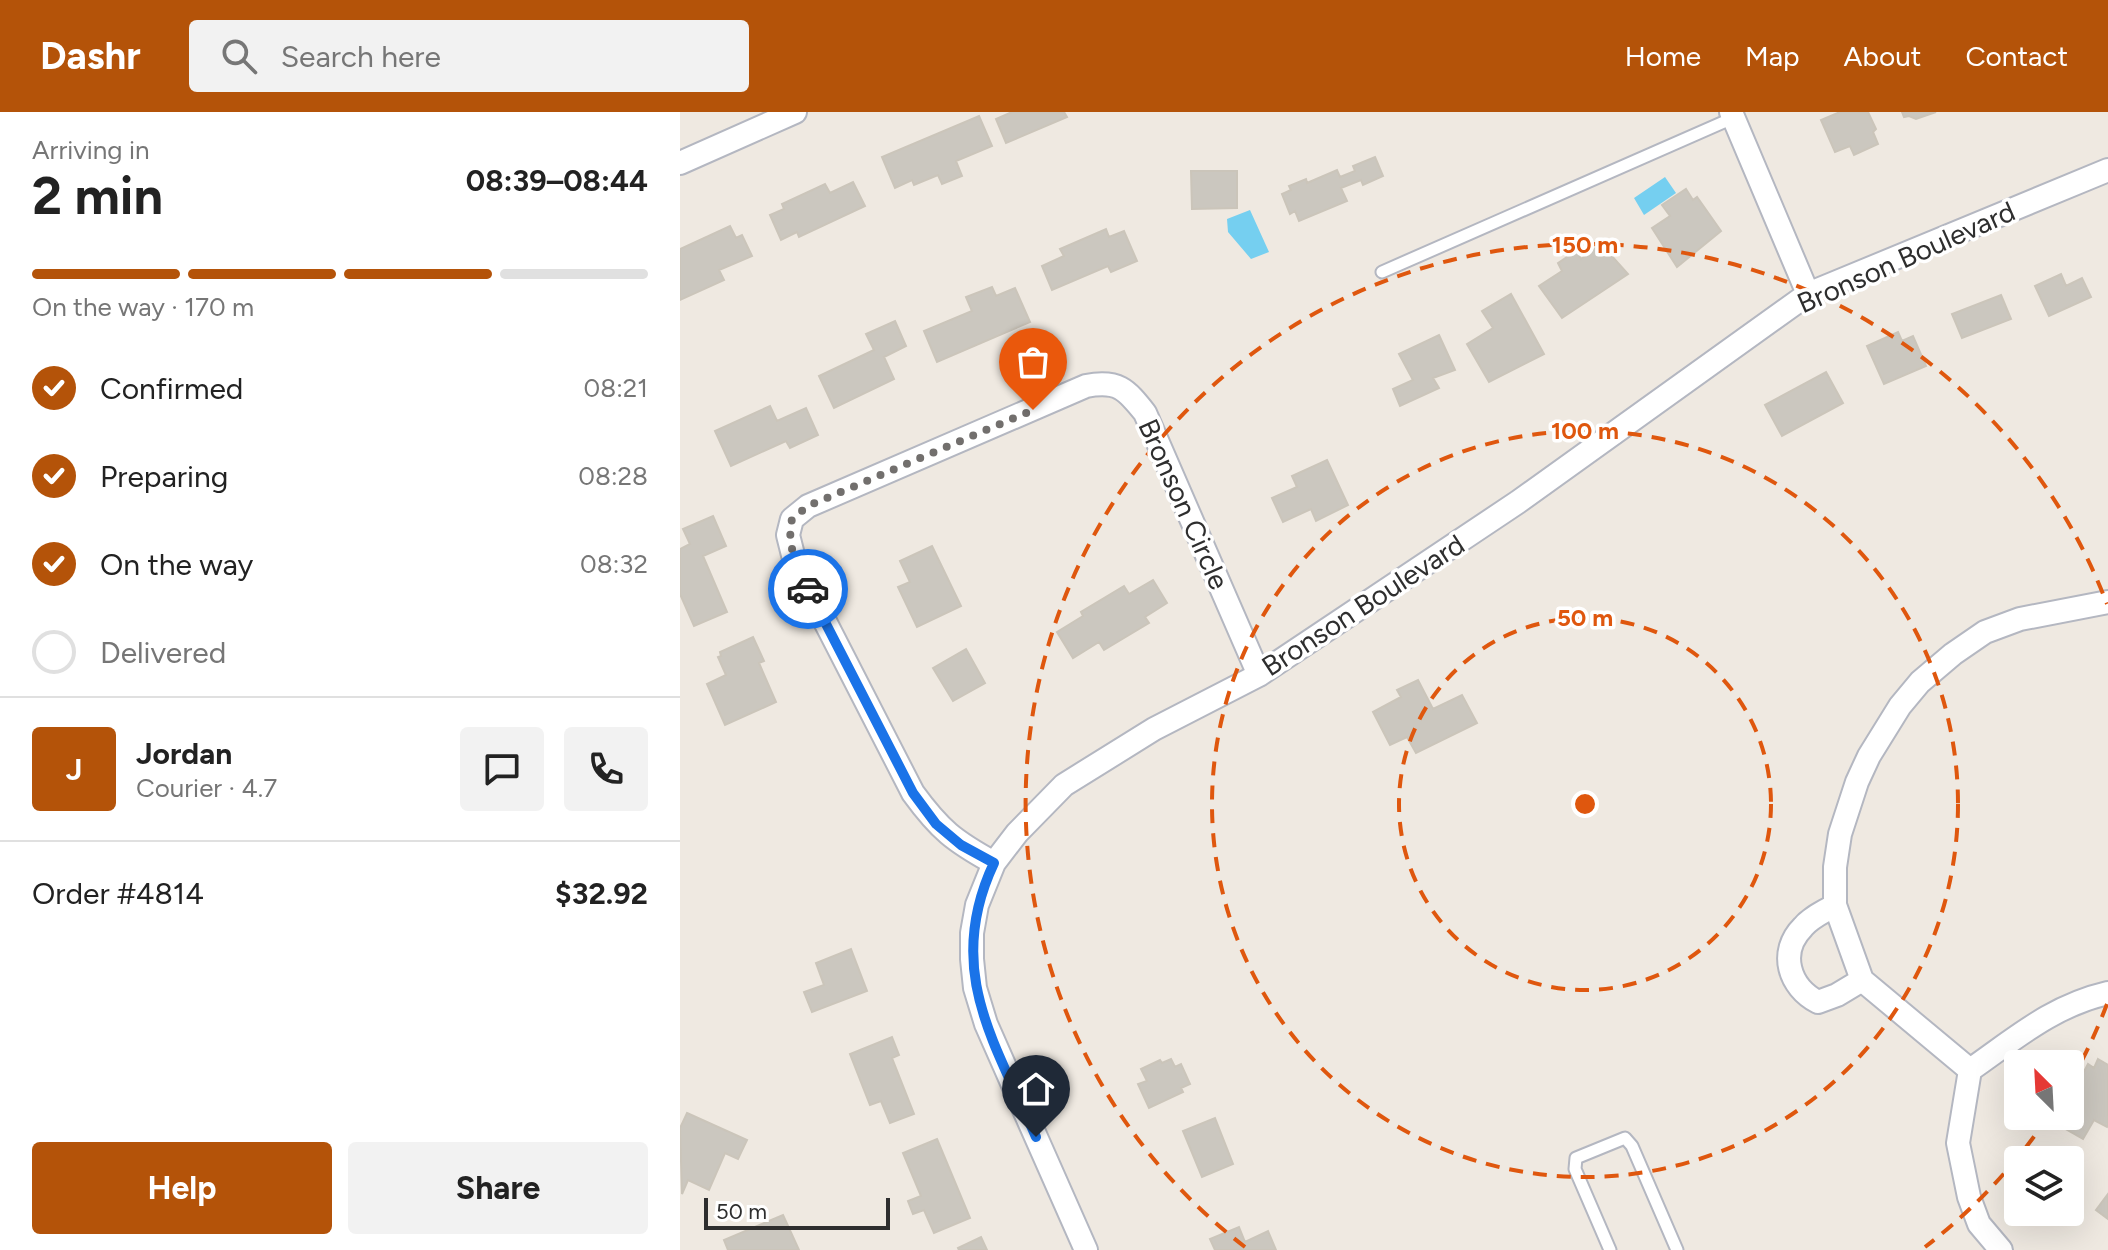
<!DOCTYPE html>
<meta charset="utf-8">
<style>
body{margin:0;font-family:Figtree,sans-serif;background:#f2f2f2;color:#222;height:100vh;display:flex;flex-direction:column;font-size:30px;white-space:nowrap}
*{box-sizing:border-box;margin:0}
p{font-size:26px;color:#767676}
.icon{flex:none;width:44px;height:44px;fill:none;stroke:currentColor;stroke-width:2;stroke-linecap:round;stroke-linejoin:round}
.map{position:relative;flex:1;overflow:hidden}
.details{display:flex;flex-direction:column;background:#fff;width:680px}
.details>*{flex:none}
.needle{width:52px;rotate:336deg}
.fabs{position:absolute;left:1324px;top:938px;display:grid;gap:16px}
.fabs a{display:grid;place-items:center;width:80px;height:80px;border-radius:8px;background:#fff;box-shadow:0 8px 32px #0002;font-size:40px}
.scale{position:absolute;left:24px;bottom:20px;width:186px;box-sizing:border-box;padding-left:8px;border:4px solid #2e2e2e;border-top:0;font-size:22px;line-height:28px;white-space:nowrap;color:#2e2e2e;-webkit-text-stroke:6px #fff;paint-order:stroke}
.pin{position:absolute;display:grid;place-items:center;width:68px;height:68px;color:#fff;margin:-82px -34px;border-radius:50% 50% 50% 0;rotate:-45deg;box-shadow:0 0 8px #0007}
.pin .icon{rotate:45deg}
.courier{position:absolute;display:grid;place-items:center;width:80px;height:80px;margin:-40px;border:6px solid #1a73e8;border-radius:50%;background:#fff;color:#222;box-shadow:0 2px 10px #0007}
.headline em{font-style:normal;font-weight:700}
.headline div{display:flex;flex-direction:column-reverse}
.headline{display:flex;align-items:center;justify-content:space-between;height:136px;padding:0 32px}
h1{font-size:52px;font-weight:700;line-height:60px}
.bar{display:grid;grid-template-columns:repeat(4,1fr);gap:12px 8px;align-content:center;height:96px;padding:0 32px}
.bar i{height:10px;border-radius:6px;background:#e0e0e0}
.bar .active{background:#b45309}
.bar p{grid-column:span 4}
.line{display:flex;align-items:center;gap:20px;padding:0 32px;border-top:2px solid #e0e0e0}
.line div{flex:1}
.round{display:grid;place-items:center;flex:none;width:84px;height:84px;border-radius:8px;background:#f2f2f2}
ol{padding:0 32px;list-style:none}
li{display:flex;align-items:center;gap:24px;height:88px}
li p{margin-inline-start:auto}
li .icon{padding:8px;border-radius:50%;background:#b45309;color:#fff;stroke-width:4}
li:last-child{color:#767676}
li i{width:44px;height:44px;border:4px solid #e0e0e0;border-radius:50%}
.cta{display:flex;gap:16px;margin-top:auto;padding:16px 32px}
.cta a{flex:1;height:92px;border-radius:8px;background:#b45309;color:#fff;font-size:32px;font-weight:700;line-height:92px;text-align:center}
.cta a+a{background:#f2f2f2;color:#222}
header{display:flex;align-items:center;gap:48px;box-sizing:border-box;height:112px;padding:0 40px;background:#b45309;color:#fff}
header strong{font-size:38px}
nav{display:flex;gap:44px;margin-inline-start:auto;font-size:28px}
.search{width:560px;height:72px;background:#f2f2f2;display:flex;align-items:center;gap:20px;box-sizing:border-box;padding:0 28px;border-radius:8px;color:#767676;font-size:30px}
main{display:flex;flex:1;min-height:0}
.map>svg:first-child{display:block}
</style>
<header>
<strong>Dashr</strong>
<div class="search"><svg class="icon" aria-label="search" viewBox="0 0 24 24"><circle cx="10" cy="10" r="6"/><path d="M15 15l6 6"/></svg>Search here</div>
<nav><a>Home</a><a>Map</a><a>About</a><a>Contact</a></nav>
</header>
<main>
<section class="details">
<div class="headline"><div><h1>2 min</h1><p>Arriving in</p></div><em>08:39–08:44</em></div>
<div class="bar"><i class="active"></i><i class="active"></i><i class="active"></i><i></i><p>On the way · 170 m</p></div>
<ol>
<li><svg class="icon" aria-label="check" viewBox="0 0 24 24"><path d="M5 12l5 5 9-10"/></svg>Confirmed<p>08:21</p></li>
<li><svg class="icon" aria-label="check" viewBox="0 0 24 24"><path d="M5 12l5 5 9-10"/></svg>Preparing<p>08:28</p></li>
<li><svg class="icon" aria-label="check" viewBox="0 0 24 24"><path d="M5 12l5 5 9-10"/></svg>On the way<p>08:32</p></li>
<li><i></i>Delivered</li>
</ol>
<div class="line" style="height:144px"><b class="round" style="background:#b45309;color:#fff">J</b><div><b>Jordan</b><p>Courier · 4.7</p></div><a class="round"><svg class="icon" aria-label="chat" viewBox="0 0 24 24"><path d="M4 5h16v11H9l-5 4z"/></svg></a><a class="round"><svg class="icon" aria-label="phone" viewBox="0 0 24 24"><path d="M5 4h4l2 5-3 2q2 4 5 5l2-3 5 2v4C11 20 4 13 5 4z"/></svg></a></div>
<div class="line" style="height:104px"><div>Order #4814</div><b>$32.92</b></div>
<div class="cta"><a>Help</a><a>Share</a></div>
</section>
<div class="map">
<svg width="1428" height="1138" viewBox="0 0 1428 1138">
<rect width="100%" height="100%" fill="#efe9e1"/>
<!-- water -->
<path fill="#75cff0" d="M 985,65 L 996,81 L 964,103 L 954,86 Z
M 570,98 L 589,140 L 571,147 L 548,120 L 547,107 Z"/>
<!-- building -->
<path fill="#cbc7bf" stroke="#cbc5ba" stroke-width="2" d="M 332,0 L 384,0 L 387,5 L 326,31 L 316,7 Z
M 1160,0 L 1188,0 L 1196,17 L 1193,20 L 1198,32 L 1174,43 L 1170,34 L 1155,40 L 1141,8 Z
M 1222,0 L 1256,0 L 1236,7 L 1229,4 L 1224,5 Z
M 299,4 L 312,34 L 276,49 L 282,64 L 262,72 L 258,63 L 234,73 L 232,68 L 215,76 L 202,45 Z
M 695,45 L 703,64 L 683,73 L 681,68 L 661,76 L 667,89 L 619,109 L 615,99 L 610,102 L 602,82 L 611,78 L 609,74 L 626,67 L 627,71 L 657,58 L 660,65 L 675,59 L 673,54 Z
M 511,59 L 557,59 L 557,96 L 512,97 Z
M 173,70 L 185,94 L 119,125 L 117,120 L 101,128 L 90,103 L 104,97 L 102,92 L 145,72 L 150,81 Z
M 1006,77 L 1013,88 L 1017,85 L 1041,119 L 997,155 L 972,116 L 990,104 L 982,93 Z
M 50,114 L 56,126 L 62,123 L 72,144 L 39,158 L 44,168 L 0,188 L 0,137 Z
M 426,117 L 429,125 L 444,119 L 457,149 L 431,160 L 428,154 L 372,178 L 362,154 L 384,144 L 380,137 Z
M 921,132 L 948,162 L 882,206 L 859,174 L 882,159 L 878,151 L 896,139 L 901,147 Z
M 1381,162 L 1386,174 L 1402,166 L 1411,185 L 1369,204 L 1355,174 Z
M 312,175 L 316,184 L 335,176 L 350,210 L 257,250 L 244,219 L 292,199 L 286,185 Z
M 831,182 L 864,242 L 809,270 L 787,232 L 813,216 L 802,199 Z
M 1321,183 L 1331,207 L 1282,226 L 1272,202 Z
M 215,209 L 226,234 L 204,245 L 214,267 L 154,296 L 139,264 L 194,238 L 186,222 Z
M 1218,220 L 1222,229 L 1233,224 L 1246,254 L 1204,272 L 1187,234 Z
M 759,223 L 775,258 L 753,266 L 759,276 L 720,294 L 713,277 L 733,268 L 719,242 Z
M 1146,260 L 1163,291 L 1102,324 L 1085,293 Z
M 90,294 L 97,309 L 126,296 L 138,323 L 110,336 L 106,329 L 51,354 L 35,319 Z
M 647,348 L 668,393 L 636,409 L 631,397 L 603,410 L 592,386 L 617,375 L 612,364 Z
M 33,404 L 46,434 L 23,444 L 47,500 L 14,514 L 0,482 L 0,437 L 10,432 L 3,417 Z
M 252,434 L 281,494 L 237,515 L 218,475 L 230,470 L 220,449 Z
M 473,468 L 487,491 L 465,505 L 469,511 L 424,538 L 419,530 L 393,546 L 377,520 L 403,504 L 401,500 L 444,474 L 449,482 Z
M 73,525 L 84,549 L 79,551 L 96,590 L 45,613 L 27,572 L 46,563 L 38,545 L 41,544 L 40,540 Z
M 286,537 L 305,571 L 273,589 L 253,556 Z
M 738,568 L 753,597 L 782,583 L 797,611 L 736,641 L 727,625 L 710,633 L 693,600 L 721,585 L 717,578 Z
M 171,837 L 187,879 L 132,900 L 124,880 L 144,873 L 136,851 Z
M 212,925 L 219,943 L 212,946 L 234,1002 L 210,1011 L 201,989 L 190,993 L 170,942 Z
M 491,947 L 495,955 L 501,952 L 510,972 L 501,976 L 503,980 L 469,996 L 458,972 L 467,969 L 461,957 L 480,948 L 482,951 Z
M 1418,947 L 1428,953 L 1428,1013 L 1427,1015 L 1414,1008 L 1403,1027 L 1370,1008 L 1372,1004 L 1390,1004 L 1390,966 L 1398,971 L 1408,952 L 1414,956 Z
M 7,1001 L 67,1028 L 58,1047 L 45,1041 L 29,1078 L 8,1068 L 2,1082 L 0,1016 Z
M 535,1006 L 553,1052 L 522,1065 L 503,1019 Z
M 257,1027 L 290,1106 L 254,1121 L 244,1098 L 233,1102 L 228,1089 L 241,1084 L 223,1041 Z
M 1428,1082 L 1428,1107 L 1416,1098 Z
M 103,1103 L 119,1138 L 48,1138 L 44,1128 Z
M 559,1115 L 565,1130 L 588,1119 L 596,1138 L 535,1138 L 530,1127 Z
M 301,1125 L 307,1138 L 279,1138 L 278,1136 Z"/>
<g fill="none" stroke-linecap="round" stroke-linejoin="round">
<!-- lane casing -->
<g stroke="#b4b7c1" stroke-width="15">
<path id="lane" d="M 702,160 L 1053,6
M 930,1138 L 895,1057 L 896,1046 L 945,1026 L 952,1034 L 997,1138"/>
</g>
<!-- street casing -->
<g stroke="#b4b7c1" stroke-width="26">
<path id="street" d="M 1051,0 L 1128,182
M 0,51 L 115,0
M 314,751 C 274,729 260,718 233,681 L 115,451 L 108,423 L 112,407 L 128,394 L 406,274 C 438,268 446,277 465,301 L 579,563
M 1155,793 C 1144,800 1131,805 1123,815 C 1098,840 1109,875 1138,890 L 1157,883 L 1182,868
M 1290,958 L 1182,868 L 1155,793 L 1155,755 L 1160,722 L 1177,670 L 1189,644 L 1220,594 L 1240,570 L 1273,542 L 1305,520 L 1340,507 L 1428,490
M 1290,958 L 1278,1031 L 1289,1085 L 1299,1112 L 1321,1138
M 1290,958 C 1336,926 1372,894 1428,881
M 406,1138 L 306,912 L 295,876 L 292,847 L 292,821 L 297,793 L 314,751 L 337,721 L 384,673 L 474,617 L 579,563 L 838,390 L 1128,182 L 1428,58"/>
</g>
<!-- lane -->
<use href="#lane" stroke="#fff" stroke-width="11"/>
<!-- street -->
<use href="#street" stroke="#fff" stroke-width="22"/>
</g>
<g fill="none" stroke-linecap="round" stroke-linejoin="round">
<!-- done -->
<path stroke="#726f6d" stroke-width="8" stroke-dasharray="0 14.4" d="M 128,477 C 117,454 106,433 112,407 L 128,394 L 353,298"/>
<!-- route -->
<path stroke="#1a73e8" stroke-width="10" d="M 128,477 L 233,681 L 256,712 L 281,733 L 314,751 C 264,857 314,929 356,1025"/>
</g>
<!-- distance rings -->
<g fill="none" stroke="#df570e" stroke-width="4" stroke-dasharray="14 10">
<circle cx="905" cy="692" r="186"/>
<circle cx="905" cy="692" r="373"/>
<path d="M1427 892A559 559 0 0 1 1392 967M1368 1005A559 559 0 0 1 1245 1135M565 1135A559 559 0 1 1 1427 492"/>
</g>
<g text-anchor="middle" stroke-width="7" stroke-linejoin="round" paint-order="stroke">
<!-- street labels -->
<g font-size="28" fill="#2e2e2e" stroke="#fff">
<text transform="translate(1226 145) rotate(-24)" y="10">Bronson Boulevard</text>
<text transform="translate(504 392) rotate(66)" y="10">Bronson Circle</text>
<text transform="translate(683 493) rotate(-33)" y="10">Bronson Boulevard</text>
</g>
</g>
<circle cx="905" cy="692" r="12" fill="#df570e" stroke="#fff" stroke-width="4"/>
<g font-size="24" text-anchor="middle" font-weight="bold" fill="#df570e" stroke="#fff" stroke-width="7" stroke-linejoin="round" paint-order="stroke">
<text x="905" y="141">150 m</text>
<text x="905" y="327">100 m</text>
<text x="905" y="514">50 m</text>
</g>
</svg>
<div class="fabs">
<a><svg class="needle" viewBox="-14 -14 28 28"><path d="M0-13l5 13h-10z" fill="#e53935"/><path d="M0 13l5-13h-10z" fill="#767676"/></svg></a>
<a><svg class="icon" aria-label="layers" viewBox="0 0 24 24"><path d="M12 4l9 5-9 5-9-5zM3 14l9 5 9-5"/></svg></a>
</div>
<div class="scale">50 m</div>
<div class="pin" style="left:353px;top:298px;background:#ea580c"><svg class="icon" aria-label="bag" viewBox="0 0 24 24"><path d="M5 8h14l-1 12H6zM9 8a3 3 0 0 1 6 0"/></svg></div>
<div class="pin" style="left:356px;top:1025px;background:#1f2937"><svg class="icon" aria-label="home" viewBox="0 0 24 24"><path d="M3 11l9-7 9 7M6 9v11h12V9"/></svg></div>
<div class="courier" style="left:128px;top:477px"><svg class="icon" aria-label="car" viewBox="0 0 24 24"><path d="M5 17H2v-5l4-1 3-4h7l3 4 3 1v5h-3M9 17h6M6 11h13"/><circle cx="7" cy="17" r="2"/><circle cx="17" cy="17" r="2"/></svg></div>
</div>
</main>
